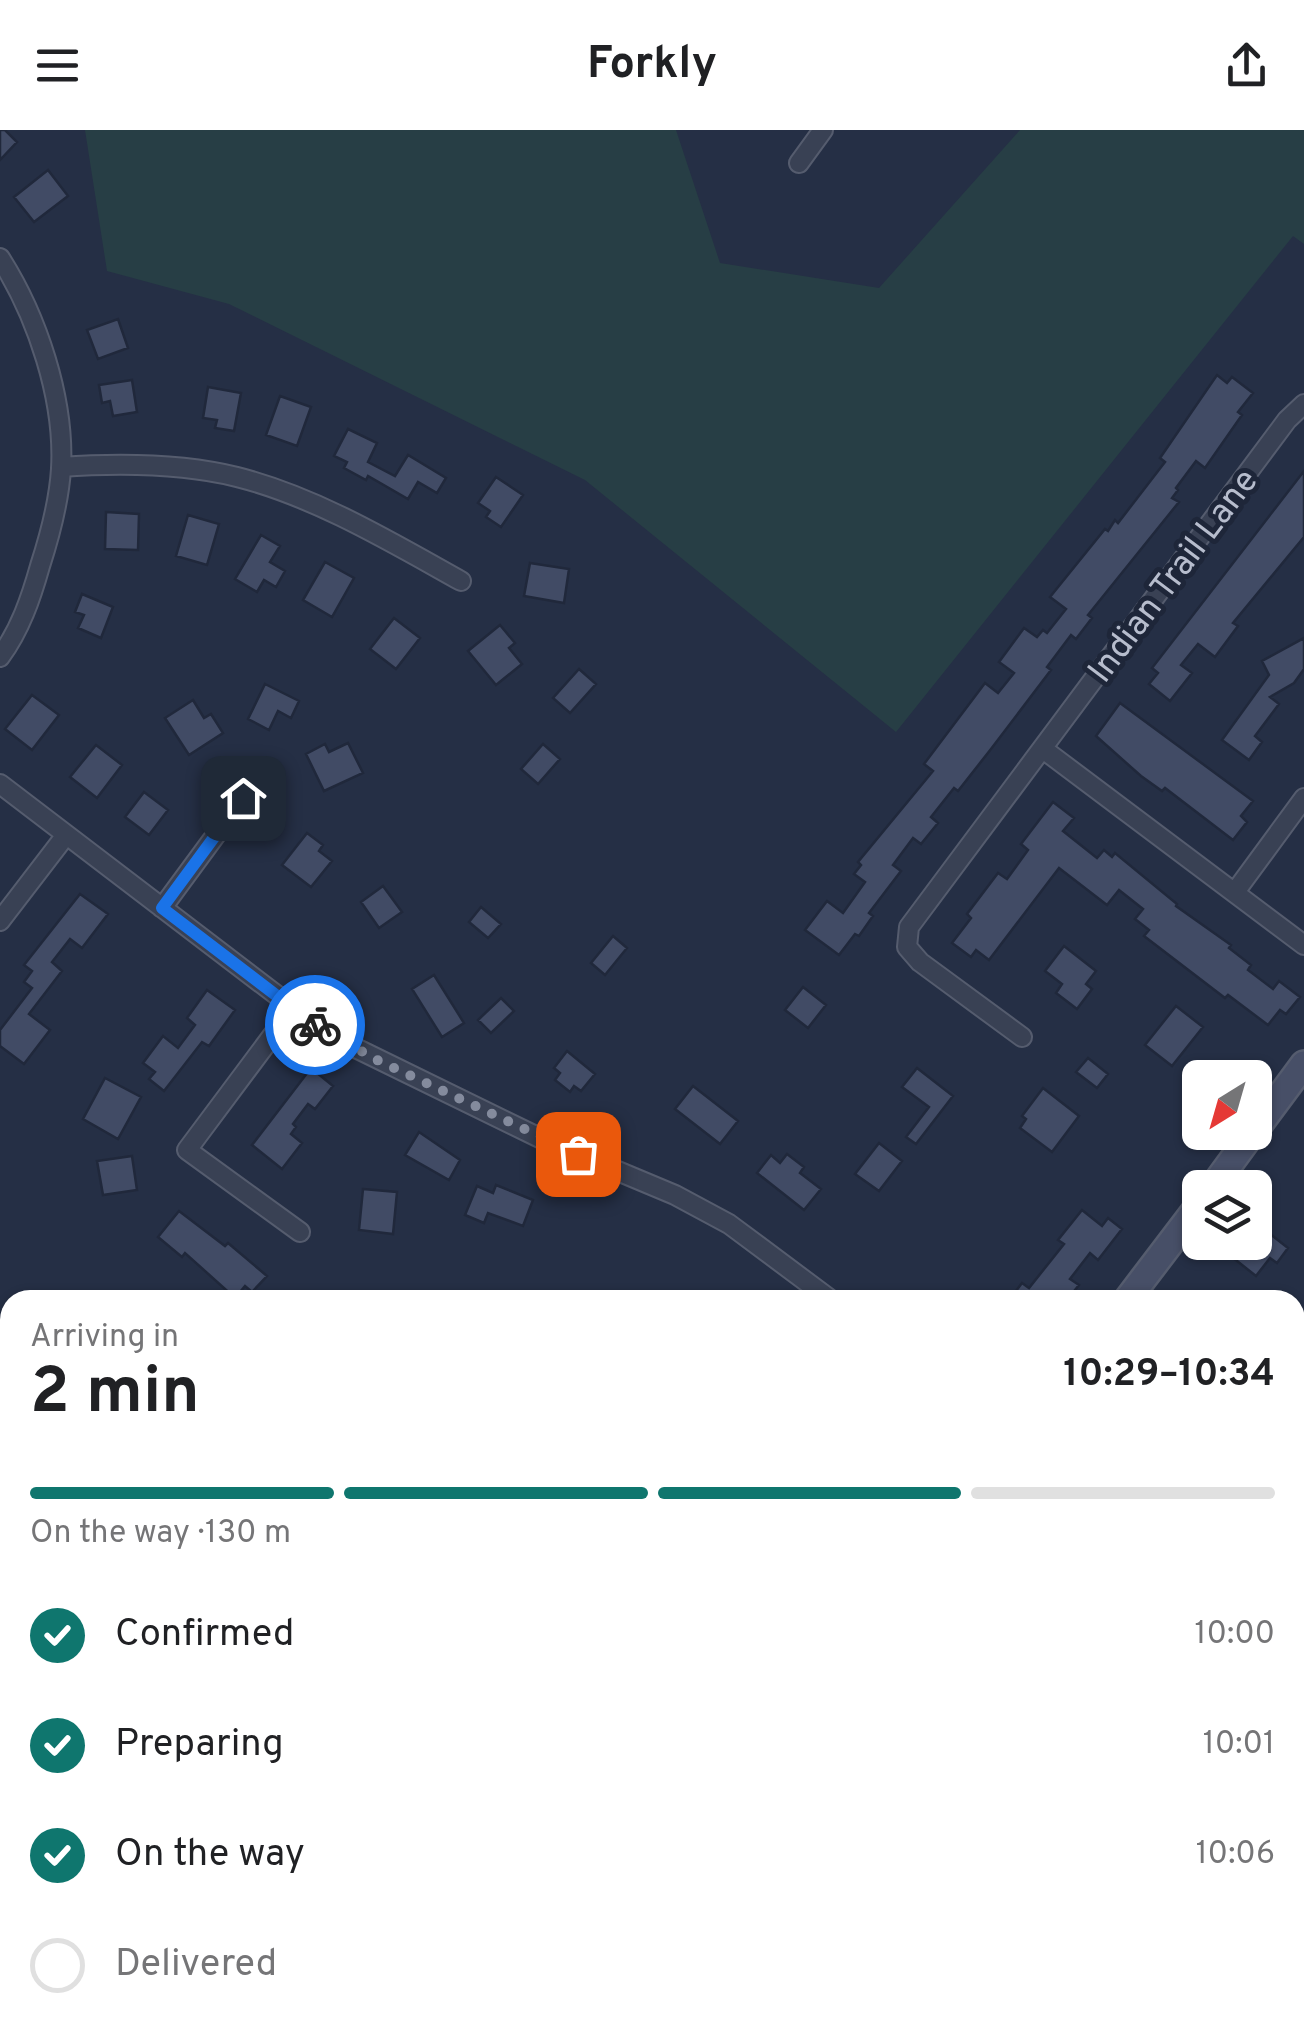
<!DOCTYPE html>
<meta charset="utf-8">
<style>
body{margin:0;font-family:Overpass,sans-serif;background:#f2f2f2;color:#202124;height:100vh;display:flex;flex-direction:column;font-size:38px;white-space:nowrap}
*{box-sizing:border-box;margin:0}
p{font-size:32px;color:#757577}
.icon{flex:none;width:55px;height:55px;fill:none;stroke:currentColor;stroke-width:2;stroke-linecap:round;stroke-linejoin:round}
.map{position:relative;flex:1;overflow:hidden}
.details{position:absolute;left:0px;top:1160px;width:1305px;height:752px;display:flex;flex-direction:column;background:#fff;border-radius:30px 30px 0 0;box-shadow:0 2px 8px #0004}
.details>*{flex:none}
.needle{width:65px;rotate:217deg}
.buttons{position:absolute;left:1182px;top:930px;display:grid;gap:20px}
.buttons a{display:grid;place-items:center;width:90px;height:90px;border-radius:15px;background:#fff;box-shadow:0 2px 8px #0004;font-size:50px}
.pin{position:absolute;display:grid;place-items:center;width:85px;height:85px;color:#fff;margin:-42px;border-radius:20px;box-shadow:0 5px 15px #0006}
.courier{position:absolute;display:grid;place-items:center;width:100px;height:100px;margin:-50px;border:8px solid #1a73e8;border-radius:50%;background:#fff;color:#222;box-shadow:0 2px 12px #0007}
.overview em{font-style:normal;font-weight:700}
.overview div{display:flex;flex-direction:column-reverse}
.overview{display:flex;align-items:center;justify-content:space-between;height:170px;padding:0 30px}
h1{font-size:65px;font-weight:700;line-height:75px}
.bar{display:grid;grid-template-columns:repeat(4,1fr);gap:15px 10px;align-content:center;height:120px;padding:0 30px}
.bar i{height:12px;border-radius:8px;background:#e0e0e0}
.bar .selected{background:#0f766e}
.bar p{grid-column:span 4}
ol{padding:0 30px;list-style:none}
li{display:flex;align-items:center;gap:30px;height:110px}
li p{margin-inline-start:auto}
li .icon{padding:10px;border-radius:50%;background:#0f766e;color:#fff;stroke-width:4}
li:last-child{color:#757577}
li i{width:55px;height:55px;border:5px solid #e0e0e0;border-radius:50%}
header{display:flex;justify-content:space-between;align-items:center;height:130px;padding:0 30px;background:#fff;font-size:45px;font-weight:700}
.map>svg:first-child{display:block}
</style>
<header><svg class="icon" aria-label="menu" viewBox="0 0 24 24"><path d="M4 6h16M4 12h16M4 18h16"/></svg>Forkly<svg class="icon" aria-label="share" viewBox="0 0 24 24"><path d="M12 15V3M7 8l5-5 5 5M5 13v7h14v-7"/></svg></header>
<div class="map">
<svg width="1304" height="1911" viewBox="0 0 1304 1911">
<rect width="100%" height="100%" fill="#252f45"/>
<!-- green -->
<path fill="#273e45" d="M 85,0 L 676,0 L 720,133 L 879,158 L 1020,0 L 1304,0 L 1304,114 L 1293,106 L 896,602 L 585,350 L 229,174 L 107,141 Z"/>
<!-- building -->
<path fill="#414b65" stroke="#20283b" stroke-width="2.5" d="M 0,0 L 5,0 L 17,12 L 0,30 Z
M 48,40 L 68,66 L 34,92 L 14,67 Z
M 118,189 L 128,218 L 98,229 L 87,200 Z
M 1217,245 L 1227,253 L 1232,247 L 1253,263 L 1238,282 L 1242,285 L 1205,338 L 1196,331 L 1176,358 L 1178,360 L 1172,368 L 1179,372 L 1088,485 L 1092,488 L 1076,509 L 1071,505 L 1047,537 L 1051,540 L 991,619 L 958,661 L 954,658 L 931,687 L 938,693 L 921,714 L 913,708 L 893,735 L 901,741 L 869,783 L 873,786 L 859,806 L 855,804 L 839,825 L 805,800 L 827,771 L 843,783 L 865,752 L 854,744 L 861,735 L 858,732 L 933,641 L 924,634 L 985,553 L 998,563 L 1014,543 L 999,532 L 1024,498 L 1037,507 L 1043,500 L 1047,503 L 1066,479 L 1050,467 L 1105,399 L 1108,401 L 1115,390 L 1118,393 L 1165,332 L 1160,328 Z
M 132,250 L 137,282 L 113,286 L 110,271 L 102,273 L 99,255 Z
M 208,257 L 241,263 L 234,301 L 215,298 L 217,290 L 203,288 Z
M 280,266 L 311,277 L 297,316 L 266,305 Z
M 348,299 L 377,313 L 368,332 L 395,346 L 408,325 L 446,348 L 437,363 L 418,352 L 408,369 L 368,346 L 366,350 L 344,338 L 347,332 L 334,326 Z
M 1304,341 L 1304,407 L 1233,493 L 1238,496 L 1215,527 L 1198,514 L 1181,535 L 1192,543 L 1170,571 L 1149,554 L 1158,543 L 1152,538 Z
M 496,347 L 523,365 L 501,397 L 486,387 L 490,381 L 478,373 Z
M 106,382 L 139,384 L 138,420 L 105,419 Z
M 188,385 L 219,394 L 207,435 L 176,426 Z
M 261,405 L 280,416 L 270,432 L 285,441 L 276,457 L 264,450 L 257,462 L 235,449 Z
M 325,432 L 354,448 L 332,487 L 303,470 Z
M 530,433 L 569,439 L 564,473 L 524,466 Z
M 82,464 L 113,477 L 101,508 L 78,498 L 84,485 L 75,482 Z
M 394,488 L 420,508 L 396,539 L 370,519 Z
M 500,495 L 515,513 L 509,518 L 522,534 L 496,555 L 468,521 Z
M 1304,508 L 1304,539 L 1294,553 L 1270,567 L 1279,574 L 1255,606 L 1262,612 L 1249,630 L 1222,610 L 1269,545 L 1262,531 Z
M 579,539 L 596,554 L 570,583 L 553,568 Z
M 265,554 L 299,571 L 291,588 L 278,581 L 269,600 L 248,589 Z
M 32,565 L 59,585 L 32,620 L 5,599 Z
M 193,570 L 204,588 L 211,584 L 223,603 L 189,625 L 165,588 Z
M 1120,573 L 1253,671 L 1241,686 L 1247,692 L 1233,710 L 1165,658 L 1162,661 L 1141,646 L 1096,606 Z
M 348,613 L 363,643 L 324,661 L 306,624 L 325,614 L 329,622 Z
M 543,614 L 560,629 L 538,654 L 521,639 Z
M 96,615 L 122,635 L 97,668 L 70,647 Z
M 144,662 L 168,680 L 149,705 L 125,687 Z
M 1053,672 L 1074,688 L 1063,701 L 1097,728 L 1104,720 L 1112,727 L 1115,723 L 1177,774 L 1176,776 L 1231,815 L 1229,818 L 1251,835 L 1248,840 L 1273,859 L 1279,851 L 1300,867 L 1286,884 L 1280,880 L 1268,895 L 1228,865 L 1225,868 L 1144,806 L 1149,800 L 1135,789 L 1143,779 L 1119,760 L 1107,775 L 1059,738 L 989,830 L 976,820 L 971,827 L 952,813 L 971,788 L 967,784 L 998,743 L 1007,749 L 1028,720 L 1021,714 Z
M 307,703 L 323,715 L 319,721 L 332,731 L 311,757 L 282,735 Z
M 383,756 L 402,782 L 379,798 L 361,772 Z
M 80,764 L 108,784 L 82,818 L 70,809 L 52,832 L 62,841 L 29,884 L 50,900 L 24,934 L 0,916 L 0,900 L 32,858 L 24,852 L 32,841 L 24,835 Z
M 481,777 L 501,794 L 488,808 L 469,792 Z
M 613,806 L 627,818 L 605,845 L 591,833 Z
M 1064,816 L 1096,841 L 1086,854 L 1092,859 L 1077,879 L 1056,863 L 1062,854 L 1045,841 Z
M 434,845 L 464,893 L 442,907 L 412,859 Z
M 803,857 L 826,875 L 808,898 L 785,880 Z
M 207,860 L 235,880 L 209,916 L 202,912 L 164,961 L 149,949 L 155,942 L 143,933 L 163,906 L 178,918 L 195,895 L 187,888 Z
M 501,868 L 514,881 L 491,903 L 478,890 Z
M 1176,876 L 1203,897 L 1172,936 L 1145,915 Z
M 567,921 L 595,944 L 581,961 L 574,956 L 570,962 L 555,950 L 560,943 L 554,938 Z
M 1088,928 L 1108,944 L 1097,958 L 1076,942 Z
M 311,938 L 333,956 L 315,979 L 308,974 L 293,994 L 296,997 L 291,1004 L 302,1013 L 282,1039 L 252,1015 Z
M 917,938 L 953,966 L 916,1014 L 906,1007 L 929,977 L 902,957 Z
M 105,948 L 141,967 L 118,1009 L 83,989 Z
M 693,956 L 738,991 L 720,1014 L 675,979 Z
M 1043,958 L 1079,986 L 1052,1022 L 1020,998 L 1026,989 L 1022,986 Z
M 419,1002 L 460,1030 L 449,1050 L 405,1025 Z
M 879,1013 L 902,1031 L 879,1061 L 855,1044 Z
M 787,1024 L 804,1037 L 800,1043 L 821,1059 L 804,1080 L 757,1043 L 771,1025 L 780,1033 Z
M 132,1026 L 137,1060 L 103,1065 L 97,1031 Z
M 496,1055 L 533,1070 L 523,1096 L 488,1083 L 484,1093 L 465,1085 L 477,1056 L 493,1063 Z
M 363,1059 L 397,1062 L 393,1104 L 359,1100 Z
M 1082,1080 L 1102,1096 L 1108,1088 L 1122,1099 L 1098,1130 L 1090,1123 L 1070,1149 L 1079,1155 L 1067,1170 L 1009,1170 L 1022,1153 L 1029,1158 L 1064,1114 L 1058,1110 Z
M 179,1081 L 225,1116 L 228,1113 L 267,1146 L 252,1162 L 245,1156 L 235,1168 L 185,1123 L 182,1127 L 158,1107 Z
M 1255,1092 L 1288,1118 L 1277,1133 L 1270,1128 L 1256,1146 L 1227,1123 L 1235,1112 L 1255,1112 Z"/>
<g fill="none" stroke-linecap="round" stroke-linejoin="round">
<!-- street casing -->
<g stroke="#555c6e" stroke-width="22">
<path id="street" d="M 799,33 L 823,0
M 0,128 C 37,186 65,269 61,339 C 59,372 50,405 40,436 C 31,468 20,500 0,527
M 61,337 C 119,333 180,333 237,347 C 316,367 391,412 461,451
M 1043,619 L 1304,815
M 0,654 L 329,905 L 546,1011 L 675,1065 L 729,1094 L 831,1170
M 1235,762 L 1304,668
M 162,778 L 243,668
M 0,791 L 66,705
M 293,878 L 187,1020 L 300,1102
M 1022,907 L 920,832 L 907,817 L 909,797 L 1287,290 L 1304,274
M 0,1301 L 10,1306
M 1295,1578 L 1304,1585"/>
</g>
<!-- secondary casing -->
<g stroke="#555c6e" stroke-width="30">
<path id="secondary" d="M 1255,1000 L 1304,934
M 1212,1058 L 1253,1002
M 1127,1170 L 1200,1074
M 554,1911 L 561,1902"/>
</g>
<!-- street -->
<use href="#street" stroke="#394154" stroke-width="18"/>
<!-- secondary -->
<use href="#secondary" stroke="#474f67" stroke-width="25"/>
</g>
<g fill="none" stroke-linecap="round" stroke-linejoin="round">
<!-- done -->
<path stroke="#848b9d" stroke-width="10" stroke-dasharray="0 18" d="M 315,895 L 377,930 L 578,1024"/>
<!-- route -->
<path stroke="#1a73e8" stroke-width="12" d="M 243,668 L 162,778 L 315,895"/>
</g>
<g text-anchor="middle" stroke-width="10" stroke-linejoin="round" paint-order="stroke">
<!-- street labels -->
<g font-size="35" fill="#b7bdcd" stroke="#1e2639">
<text transform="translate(1172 445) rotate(-53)" y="12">Indian Trail Lane</text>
</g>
</g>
</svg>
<div class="buttons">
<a><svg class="needle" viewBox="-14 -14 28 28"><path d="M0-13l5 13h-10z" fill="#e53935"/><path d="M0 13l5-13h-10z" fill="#757577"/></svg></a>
<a><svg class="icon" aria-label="layers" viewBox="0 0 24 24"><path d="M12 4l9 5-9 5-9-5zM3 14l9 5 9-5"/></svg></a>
</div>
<div class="pin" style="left:578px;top:1024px;background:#ea580c"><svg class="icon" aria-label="bag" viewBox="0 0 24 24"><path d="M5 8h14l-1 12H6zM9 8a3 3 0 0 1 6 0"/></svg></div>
<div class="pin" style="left:243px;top:668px;background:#1f2937"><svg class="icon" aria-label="home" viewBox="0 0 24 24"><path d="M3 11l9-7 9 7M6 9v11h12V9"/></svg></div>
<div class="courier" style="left:315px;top:895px"><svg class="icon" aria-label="bike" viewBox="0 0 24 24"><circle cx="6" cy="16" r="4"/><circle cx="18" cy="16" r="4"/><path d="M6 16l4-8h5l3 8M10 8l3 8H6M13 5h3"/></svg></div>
<section class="details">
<div class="overview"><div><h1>2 min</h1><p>Arriving in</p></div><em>10:29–10:34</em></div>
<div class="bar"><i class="selected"></i><i class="selected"></i><i class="selected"></i><i></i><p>On the way · 130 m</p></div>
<ol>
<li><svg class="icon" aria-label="check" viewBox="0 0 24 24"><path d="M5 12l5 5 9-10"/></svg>Confirmed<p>10:00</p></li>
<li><svg class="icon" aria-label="check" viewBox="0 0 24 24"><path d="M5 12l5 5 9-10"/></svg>Preparing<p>10:01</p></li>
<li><svg class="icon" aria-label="check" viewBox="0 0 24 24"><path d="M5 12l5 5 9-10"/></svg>On the way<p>10:06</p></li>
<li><i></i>Delivered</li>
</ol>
</section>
</div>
